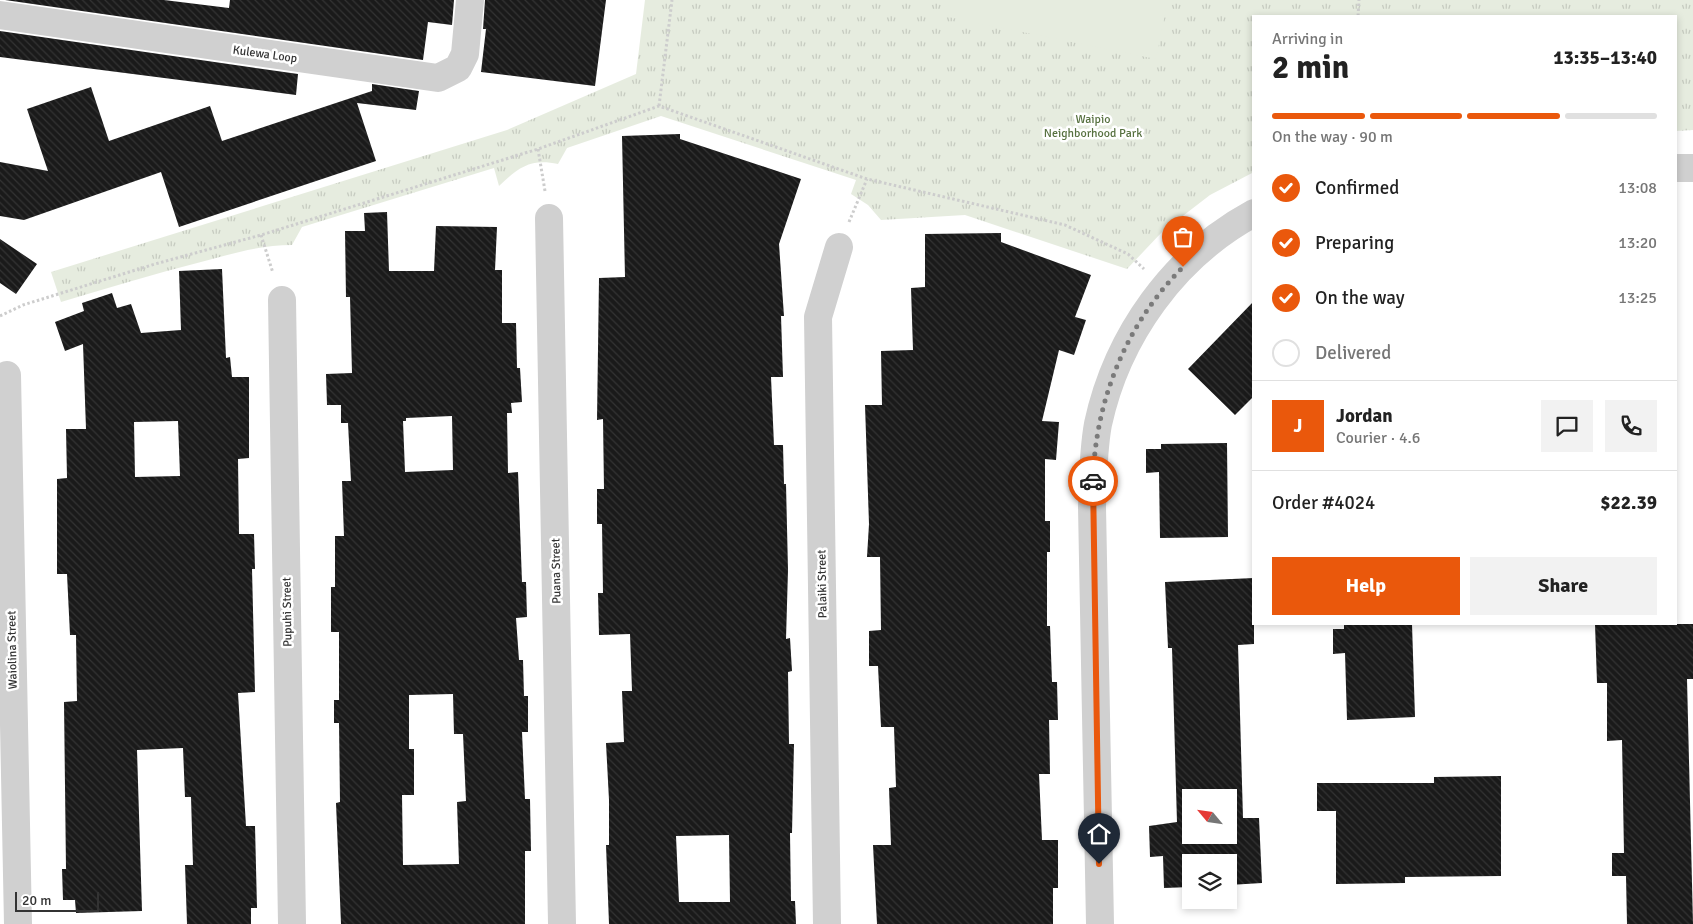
<!DOCTYPE html>
<meta charset="utf-8">
<style>
body{margin:0;font-family:Signika,sans-serif;background:#f2f2f2;color:#222;height:100vh;display:flex;flex-direction:column;font-size:19px;white-space:nowrap}
*{box-sizing:border-box;margin:0}
p{font-size:16px;color:#767676}
.icon{flex:none;width:28px;height:28px;fill:none;stroke:currentColor;stroke-width:2;stroke-linecap:round;stroke-linejoin:round}
.map{position:relative;flex:1;overflow:hidden}
.sheet{position:absolute;left:1252px;top:15px;width:425px;height:610px;display:flex;flex-direction:column;background:#fff;border-radius:0px;box-shadow:0 2px 8px #0003}
.sheet>*{flex:none}
.needle{width:32px;rotate:299deg}
.fabs{position:absolute;left:1182px;top:789px;display:grid;gap:10px}
.fabs a{display:grid;place-items:center;width:55px;height:55px;border-radius:0px;background:#fff;box-shadow:0 2px 8px #0003;font-size:25px}
.scale{position:absolute;left:15px;bottom:12px;width:84px;box-sizing:border-box;padding-left:5px;border:2px solid #333;border-top:0;font-size:14px;line-height:18px;white-space:nowrap;color:#333;-webkit-text-stroke:4px #fff;paint-order:stroke}
.pin{position:absolute;display:grid;place-items:center;width:42px;height:42px;color:#fff;margin:-51px -21px;border-radius:50% 50% 50% 0;rotate:-45deg;box-shadow:0 0 5px #0007}
.pin .icon{rotate:45deg}
.courier{position:absolute;display:grid;place-items:center;width:50px;height:50px;margin:-25px;border:4px solid #ea580c;border-radius:50%;background:#fff;color:#222;box-shadow:0 1px 6px #0007}
.head em{font-style:normal;font-weight:700}
.head div{display:flex;flex-direction:column-reverse}
.head{display:flex;align-items:center;justify-content:space-between;height:85px;padding:0 20px}
h1{font-size:32px;font-weight:700;line-height:38px}
.bar{display:grid;grid-template-columns:repeat(4,1fr);gap:8px 5px;align-content:center;height:60px;padding:0 20px}
.bar i{height:6px;border-radius:4px;background:#e0e0e0}
.bar .selected{background:#ea580c}
.bar p{grid-column:span 4}
.line{display:flex;align-items:center;gap:12px;padding:0 20px;border-top:1px solid #e0e0e0}
.line div{flex:1}
.round{display:grid;place-items:center;flex:none;width:52px;height:52px;border-radius:0px;background:#f2f2f2}
ol{padding:0 20px;list-style:none}
li{display:flex;align-items:center;gap:15px;height:55px}
li p{margin-inline-start:auto}
li .icon{padding:5px;border-radius:50%;background:#ea580c;color:#fff;stroke-width:4}
li:last-child{color:#767676}
li i{width:28px;height:28px;border:2px solid #e0e0e0;border-radius:50%}
.action{display:flex;gap:10px;margin-top:auto;padding:10px 20px}
.action a{flex:1;height:58px;border-radius:0px;background:#ea580c;color:#fff;font-size:20px;font-weight:700;line-height:58px;text-align:center}
.action a+a{background:#f2f2f2;color:#222}
.map>svg:first-child{display:block}
</style>
<div class="map">
<svg width="1693" height="924" viewBox="0 0 1693 924">
<defs>
<pattern id="grass-tufts" width="24" height="20" patternUnits="userSpaceOnUse" patternTransform="scale(1.25)"><rect width="24" height="20" fill="#e6ecdf"/><path d="M3 7l-1-3M5 7V3M7 7l1-3M15 17l-1-3M17 17v-4M19 17l1-3" fill="none" stroke="#c6cbc0"/></pattern>
<pattern id="building-back-hatch" width="6" height="6" patternUnits="userSpaceOnUse" patternTransform="scale(1.25)"><rect width="6" height="6" fill="#1a1a1a"/><path d="M-1 5l2 2M0 0l6 6M5-1l2 2" fill="none" stroke="#333"/></pattern>
</defs>
<rect width="100%" height="100%" fill="#fff"/>
<!-- grass -->
<path fill="url(#grass-tufts)" d="M 645,0 L 1693,0 L 1693,130 L 1676,131 L 1676,16 L 1254,16 L 1254,172 L 1210,195 L 1162,232 L 1127,269 L 965,215 L 881,220 L 868,205 L 851,194 L 856,180 L 661,116 L 567,148 L 558,164 C 530,158 518,168 499,186 L 494,168 L 302,227 L 292,245 C 260,245 231,254 201,262 C 154,274 108,288 61,302 L 51,272 L 507,130 L 636,74 Z"/>
<!-- pitch -->
<path fill="#e6ecdf" d="M 949,0 L 1168,0 L 1156,59 L 948,17 Z"/>
<!-- building -->
<path fill="url(#building-back-hatch)" fill-rule="evenodd" d="M 5,0 L 164,0 L 229,8 L 230,0 L 454,0 L 452,25 L 428,22 L 423,60 Z
M 485,0 L 606,0 L 595,86 L 481,72 L 486,29 L 483,29 Z
M 0,31 L 298,74 L 296,95 L 0,57 Z
M 372,84 L 419,91 L 416,110 L 357,103 L 376,161 L 179,227 L 161,172 L 24,220 L 0,216 L 0,162 L 48,171 L 27,109 L 91,87 L 109,141 L 210,106 L 222,141 L 372,91 Z
M 680,134 L 680,139 L 801,179 L 779,244 L 784,316 L 781,316 L 783,377 L 771,377 L 774,445 L 783,445 L 784,484 L 786,484 L 788,570 L 786,639 L 790,638 L 792,671 L 788,672 L 789,744 L 794,744 L 792,833 L 790,833 L 791,901 L 795,901 L 796,924 L 609,924 L 606,845 L 609,845 L 609,800 L 606,743 L 624,742 L 622,691 L 632,691 L 630,634 L 599,635 L 598,593 L 603,593 L 602,524 L 597,524 L 597,489 L 604,489 L 603,419 L 597,420 L 599,278 L 625,277 L 622,136 ZM 729,835 L 730,902 L 679,902 L 676,836 Z
M 387,212 L 389,271 L 434,271 L 436,226 L 497,227 L 495,270 L 502,270 L 502,323 L 516,323 L 517,368 L 520,368 L 522,402 L 511,403 L 512,413 L 507,413 L 508,473 L 518,472 L 522,582 L 526,582 L 527,617 L 516,618 L 519,660 L 523,660 L 524,696 L 528,696 L 528,732 L 522,732 L 525,799 L 530,799 L 531,851 L 525,851 L 525,924 L 341,924 L 336,803 L 340,802 L 339,723 L 334,723 L 334,700 L 339,700 L 339,632 L 331,632 L 331,587 L 335,587 L 335,536 L 344,536 L 342,481 L 351,481 L 348,423 L 341,423 L 341,405 L 327,405 L 326,374 L 352,373 L 350,297 L 346,297 L 345,231 L 365,231 L 364,213 ZM 452,416 L 453,470 L 405,472 L 403,421 L 406,421 L 406,418 ZM 453,694 L 454,734 L 463,734 L 466,801 L 457,802 L 459,864 L 403,865 L 402,795 L 414,795 L 414,749 L 409,749 L 409,695 Z
M 1001,233 L 1001,242 L 1091,275 L 1075,317 L 1086,320 L 1074,355 L 1059,350 L 1042,421 L 1059,422 L 1056,460 L 1045,459 L 1045,521 L 1050,521 L 1050,552 L 1047,552 L 1047,626 L 1050,626 L 1052,682 L 1057,682 L 1058,720 L 1049,720 L 1050,774 L 1039,774 L 1042,840 L 1058,840 L 1058,888 L 1053,888 L 1053,924 L 877,924 L 873,845 L 891,845 L 889,788 L 896,787 L 894,727 L 881,727 L 878,666 L 869,666 L 869,631 L 881,630 L 880,557 L 867,557 L 869,524 L 865,405 L 882,405 L 881,351 L 913,350 L 911,288 L 925,287 L 925,234 Z
M 0,239 L 37,264 L 16,294 L 0,283 Z
M 222,269 L 226,358 L 230,357 L 232,377 L 249,377 L 249,458 L 238,459 L 239,534 L 254,534 L 255,569 L 252,569 L 255,692 L 238,693 L 246,826 L 255,826 L 257,908 L 251,908 L 251,924 L 187,924 L 185,865 L 193,865 L 191,797 L 185,797 L 183,748 L 137,750 L 142,911 L 76,913 L 75,900 L 63,900 L 62,869 L 66,869 L 64,702 L 77,701 L 76,635 L 70,635 L 67,574 L 57,574 L 57,479 L 67,478 L 66,429 L 86,429 L 83,344 L 65,351 L 55,322 L 84,311 L 82,303 L 112,293 L 117,308 L 131,304 L 141,333 L 181,330 L 179,271 ZM 178,421 L 180,476 L 135,477 L 134,422 Z
M 1254,301 L 1254,396 L 1235,415 L 1188,369 Z
M 1227,443 L 1228,537 L 1160,538 L 1159,472 L 1146,473 L 1146,449 L 1161,449 L 1161,444 Z
M 1254,578 L 1254,644 L 1238,645 L 1243,818 L 1259,818 L 1262,883 L 1229,885 L 1229,862 L 1191,862 L 1191,887 L 1164,888 L 1163,856 L 1150,857 L 1149,826 L 1177,822 L 1172,648 L 1168,648 L 1165,582 ZM 1191,798 L 1229,798 L 1229,835 L 1191,835 Z
M 1344,624 L 1412,624 L 1415,717 L 1347,720 L 1345,653 L 1333,654 L 1333,629 L 1344,629 Z
M 1595,624 L 1693,624 L 1693,679 L 1687,679 L 1693,924 L 1627,924 L 1626,876 L 1612,876 L 1612,853 L 1624,853 L 1622,740 L 1607,741 L 1607,683 L 1597,683 Z
M 1501,776 L 1501,876 L 1405,877 L 1405,883 L 1336,884 L 1336,811 L 1317,811 L 1317,783 L 1434,783 L 1434,777 Z"/>
<g fill="none" stroke-linecap="round" stroke-linejoin="round">
<!-- path -->
<path stroke="#cdcdcd" stroke-width="3" stroke-dasharray="2.5 2.5" stroke-linecap="butt" d="M 1358,16 L 1359,0
M 659,106 L 672,0
M 538,149 L 545,191
M 849,222 L 867,179
M 261,235 L 273,273
M 0,316 L 23,305 L 155,264 L 261,235 L 538,149 L 659,106 L 867,179 L 1065,225 L 1128,254 L 1144,269"/>
<!-- minor -->
<path stroke="#d0d0d0" stroke-width="28" d="M 0,15 L 438,78 L 458,68 L 465,54 L 470,0
M 1676,168 L 1693,168
M 549,218 L 562,924
M 282,300 L 292,924
M 7,375 L 18,924
M 827,924 L 818,317 L 839,247
M 1100,924 L 1092,507 C 1093,480 1093,451 1098,424 C 1117,336 1174,256 1254,213"/>
</g>
<g fill="none" stroke-linecap="round" stroke-linejoin="round">
<!-- done -->
<path stroke="#7a7a7a" stroke-width="5" stroke-dasharray="0 9" d="M 1093,481 C 1095,401 1126,324 1183,267"/>
<!-- route -->
<path stroke="#ea580c" stroke-width="6" d="M 1093,481 L 1099,864"/>
</g>
<g text-anchor="middle" stroke-width="5" stroke-linejoin="round" paint-order="stroke">
<!-- street labels -->
<g font-size="12" fill="#333" stroke="#fff">
<text transform="translate(265 54) rotate(8)" y="4">Kulewa Loop</text>
<text transform="translate(556 571) rotate(-91)" y="4">Puana Street</text>
<text transform="translate(822 584) rotate(-91)" y="4">Palaiki Street</text>
<text transform="translate(287 612) rotate(-91)" y="4">Pupuhi Street</text>
<text transform="translate(12 650) rotate(-91)" y="4">Waiolina Street</text>
</g>
<!-- park labels -->
<g font-size="12" fill="#56703f" stroke="#fff">
<text x="1093" y="123">Waipio<tspan x="1093" dy="14">Neighborhood Park</tspan></text>
</g>
</g>
</svg>
<div class="fabs">
<a><svg class="needle" viewBox="-14 -14 28 28"><path d="M0-13l5 13h-10z" fill="#e53935"/><path d="M0 13l5-13h-10z" fill="#767676"/></svg></a>
<a><svg class="icon" aria-label="layers" viewBox="0 0 24 24"><path d="M12 4l9 5-9 5-9-5zM3 14l9 5 9-5"/></svg></a>
</div>
<div class="scale">20 m</div>
<div class="pin" style="left:1183px;top:267px;background:#ea580c"><svg class="icon" aria-label="bag" viewBox="0 0 24 24"><path d="M5 8h14l-1 12H6zM9 8a3 3 0 0 1 6 0"/></svg></div>
<div class="pin" style="left:1099px;top:864px;background:#1f2937"><svg class="icon" aria-label="home" viewBox="0 0 24 24"><path d="M3 11l9-7 9 7M6 9v11h12V9"/></svg></div>
<div class="courier" style="left:1093px;top:481px"><svg class="icon" aria-label="car" viewBox="0 0 24 24"><path d="M5 17H2v-5l4-1 3-4h7l3 4 3 1v5h-3M9 17h6M6 11h13"/><circle cx="7" cy="17" r="2"/><circle cx="17" cy="17" r="2"/></svg></div>
<section class="sheet">
<div class="head"><div><h1>2 min</h1><p>Arriving in</p></div><em>13:35–13:40</em></div>
<div class="bar"><i class="selected"></i><i class="selected"></i><i class="selected"></i><i></i><p>On the way · 90 m</p></div>
<ol>
<li><svg class="icon" aria-label="check" viewBox="0 0 24 24"><path d="M5 12l5 5 9-10"/></svg>Confirmed<p>13:08</p></li>
<li><svg class="icon" aria-label="check" viewBox="0 0 24 24"><path d="M5 12l5 5 9-10"/></svg>Preparing<p>13:20</p></li>
<li><svg class="icon" aria-label="check" viewBox="0 0 24 24"><path d="M5 12l5 5 9-10"/></svg>On the way<p>13:25</p></li>
<li><i></i>Delivered</li>
</ol>
<div class="line" style="height:90px"><b class="round" style="background:#ea580c;color:#fff">J</b><div><b>Jordan</b><p>Courier · 4.6</p></div><a class="round"><svg class="icon" aria-label="chat" viewBox="0 0 24 24"><path d="M4 5h16v11H9l-5 4z"/></svg></a><a class="round"><svg class="icon" aria-label="phone" viewBox="0 0 24 24"><path d="M5 4h4l2 5-3 2q2 4 5 5l2-3 5 2v4C11 20 4 13 5 4z"/></svg></a></div>
<div class="line" style="height:65px"><div>Order #4024</div><b>$22.39</b></div>
<div class="action"><a>Help</a><a>Share</a></div>
</section>
</div>
